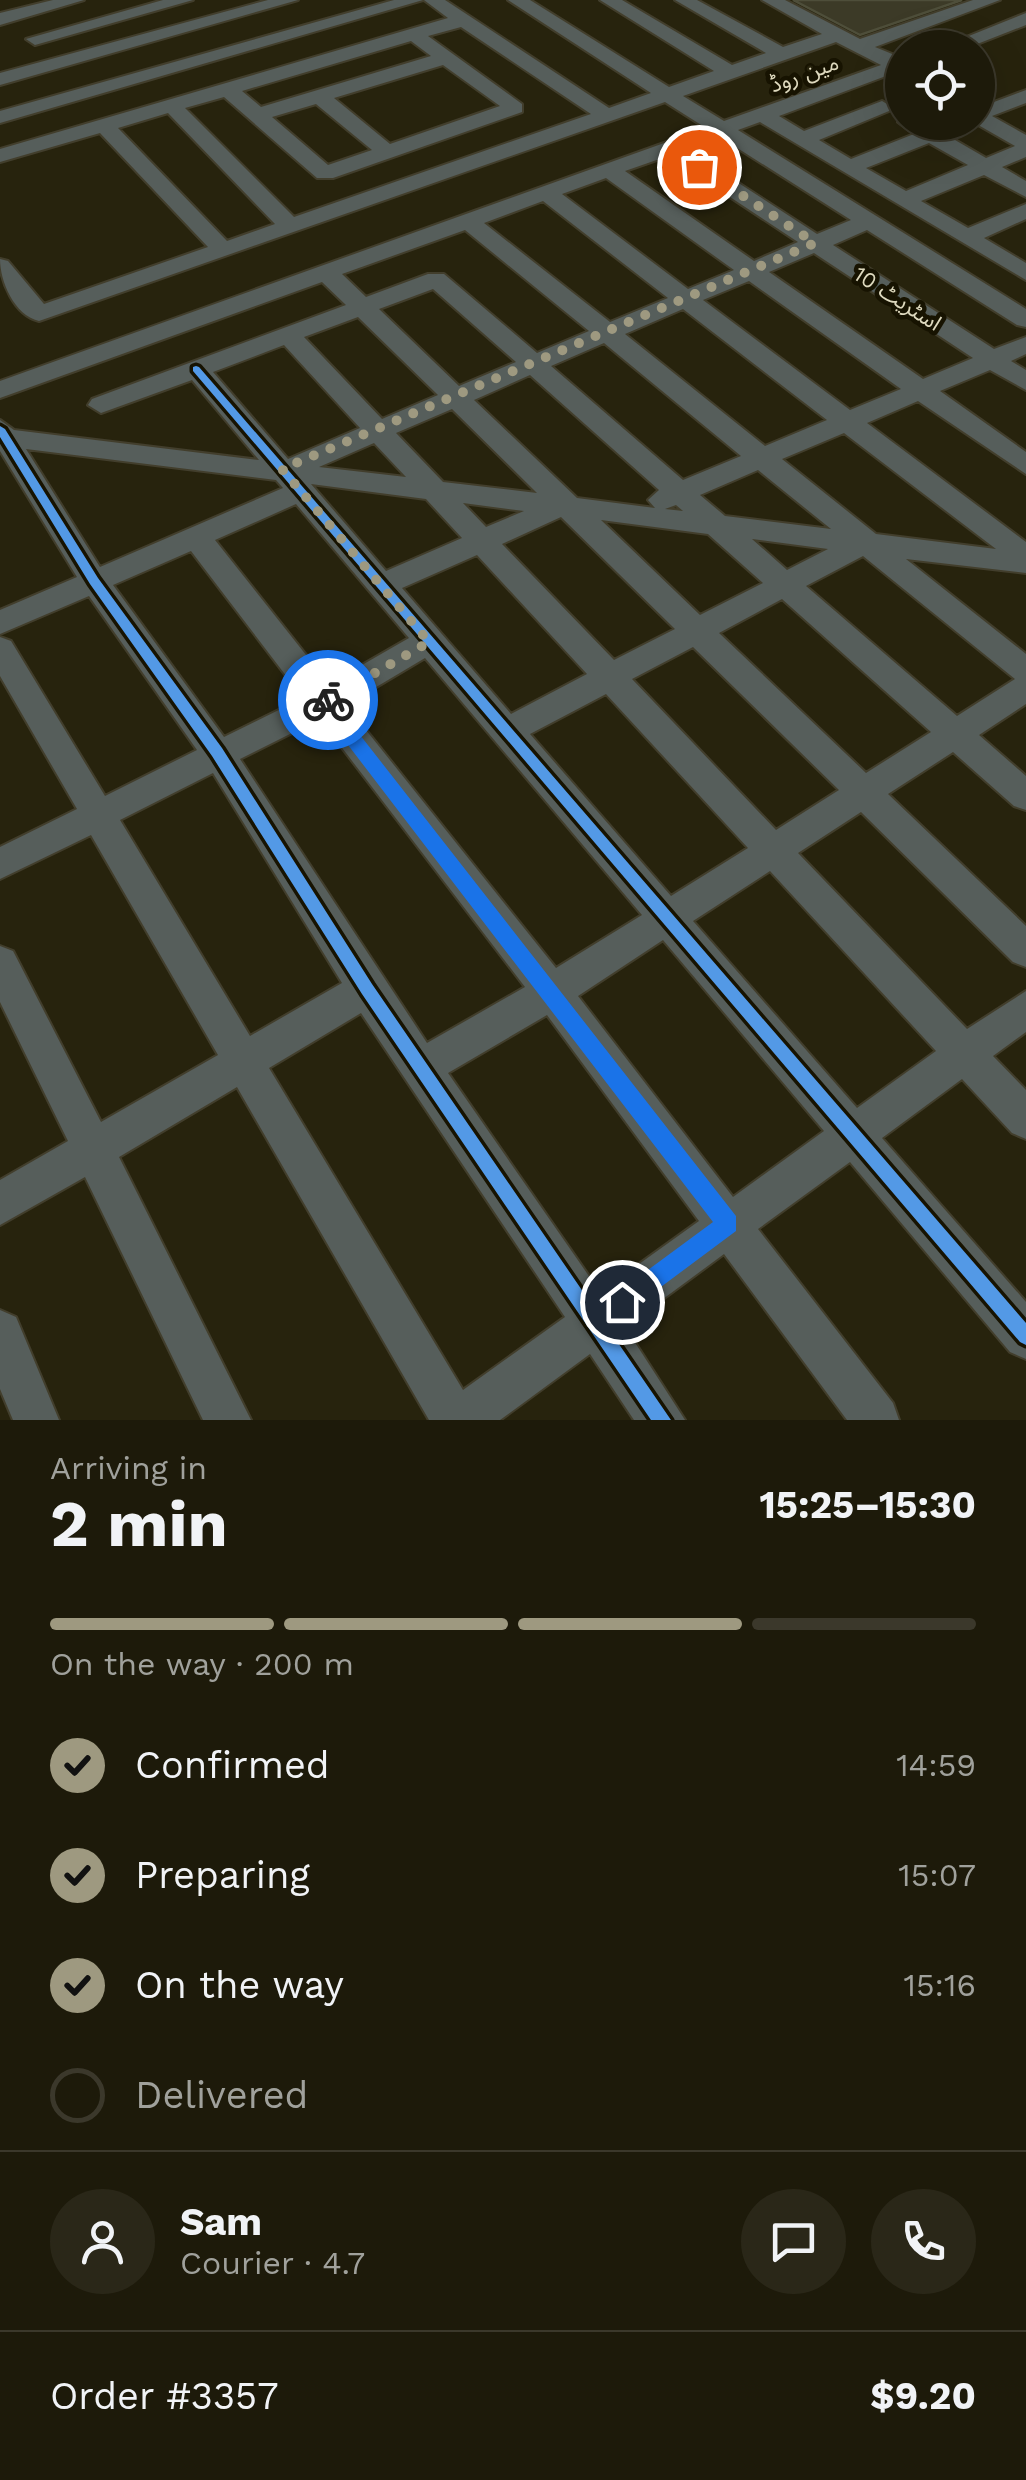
<!DOCTYPE html>
<meta charset="utf-8">
<style>
body{margin:0;font-family:"Work Sans","Noto Sans Arabic",sans-serif;background:#2a2718;color:#f1f3f6;height:100vh;display:flex;flex-direction:column;font-size:38px;white-space:nowrap}
*{box-sizing:border-box;margin:0}
p{font-size:32px;color:#a0a19c}
.icon{flex:none;width:55px;height:55px;fill:none;stroke:currentColor;stroke-width:2;stroke-linecap:round;stroke-linejoin:round}
.map{position:relative;height:1420px;overflow:hidden}
.drawer{display:flex;flex-direction:column;background:#1d1a0a;flex:1}
.drawer>*{flex:none}
.fabs{position:absolute;left:885px;top:30px;display:grid;gap:20px}
.fabs a{display:grid;place-items:center;width:110px;height:110px;border-radius:50%;background:#1d1a0a;box-shadow:0 10px 40px #0002,0 0 0 2px #3b382b;font-size:50px}
.pin{position:absolute;display:grid;place-items:center;width:85px;height:85px;color:#fff;margin:-42px;border:5px solid #fff;border-radius:50%;box-shadow:0 2px 10px #0007}
.courier{position:absolute;display:grid;place-items:center;width:100px;height:100px;margin:-50px;border:8px solid #1a73e8;border-radius:50%;background:#fff;color:#222;box-shadow:0 2px 12px #0007}
.overview em{font-style:normal;font-weight:700}
.overview div{display:flex;flex-direction:column-reverse}
.overview{display:flex;align-items:center;justify-content:space-between;height:170px;padding:0 50px}
h1{font-size:65px;font-weight:700;line-height:75px}
.bar{display:grid;grid-template-columns:repeat(4,1fr);gap:15px 10px;align-content:center;height:120px;padding:0 50px}
.bar i{height:12px;border-radius:8px;background:#3b382b}
.bar .selected{background:#9e9980}
.bar p{grid-column:span 4}
.line{display:flex;align-items:center;gap:25px;padding:0 50px;border-top:2px solid #3b382b}
.line div{flex:1}
.round{display:grid;place-items:center;flex:none;width:105px;height:105px;border-radius:52px;background:#2a2718}
ol{padding:0 50px;list-style:none}
li{display:flex;align-items:center;gap:30px;height:110px}
li p{margin-inline-start:auto}
li .icon{padding:10px;border-radius:50%;background:#9e9980;color:#111;stroke-width:4}
li:last-child{color:#a0a19c}
li i{width:55px;height:55px;border:5px solid #3b382b;border-radius:50%}
.map>svg:first-child{display:block}
</style>
<div class="map">
<svg width="1026" height="1420" viewBox="0 0 1026 1420">
<rect width="100%" height="100%" fill="#27230d"/>
<!-- building -->
<path fill="#3c3a27" stroke="#4e4e3a" stroke-width="2.5" d="M 793,0 L 962,0 L 860,35 Z"/>
<g fill="none" stroke-linecap="round" stroke-linejoin="round">
<!-- minor casing -->
<g stroke="#423e2c" stroke-width="4">
<path id="minor" d="M 53,0 L 84,0 L 0,25 L 0,13 Z
M 163,0 L 193,0 L 35,45 L 26,39 Z
M 268,0 L 298,0 L 0,85 L 0,73 Z
M 394,0 L 423,0 L 0,123 L 0,111 Z
M 424,0 L 445,0 L 609,108 L 651,93 L 508,0 L 530,0 L 669,87 L 714,71 L 600,0 L 622,0 L 732,65 L 766,53 L 675,0 L 697,0 L 783,47 L 822,34 L 762,0 L 785,0 L 860,39 L 973,0 L 1000,0 L 875,47 L 902,58 L 902,70 L 779,116 L 804,131 L 882,101 L 892,107 L 889,111 L 819,140 L 851,159 L 914,134 L 898,122 L 902,117 L 902,122 L 924,122 L 986,158 L 1015,146 L 973,122 L 978,122 L 978,108 L 1026,90 L 1026,103 L 992,116 L 1026,135 L 1026,157 L 1002,167 L 1026,181 L 1026,197 L 984,175 L 921,201 L 968,228 L 1026,204 L 1026,219 L 984,238 L 1026,263 L 1026,280 L 760,122 L 738,130 L 1026,309 L 1026,327 L 1017,325 L 867,230 L 833,245 L 994,349 L 1026,337 L 1026,354 L 1011,361 L 1026,370 L 1026,390 L 990,370 L 940,391 L 1026,452 L 1026,474 L 918,401 L 867,423 L 1026,542 L 1026,573 L 906,559 L 1026,654 L 1026,704 L 979,735 L 1026,776 L 1026,810 L 1014,806 L 953,752 L 888,794 L 1026,926 L 1026,967 L 1013,962 L 861,812 L 798,853 L 967,1029 L 1026,991 L 1026,1032 L 993,1056 L 1026,1090 L 1026,1139 L 1012,1133 L 962,1079 L 882,1138 L 1026,1302 L 1026,1359 L 1010,1352 L 850,1162 L 758,1229 L 893,1403 L 899,1420 L 847,1420 L 724,1254 L 625,1327 L 685,1420 L 634,1420 L 590,1354 L 500,1420 L 429,1420 L 237,1087 L 119,1157 L 251,1420 L 203,1420 L 85,1177 L 0,1225 L 0,1180 L 68,1141 L 0,1002 L 0,946 L 13,951 L 101,1122 L 218,1055 L 91,835 L 0,879 L 0,847 L 77,809 L 0,676 L 0,637 L 11,641 L 105,796 L 197,750 L 89,596 L 0,634 L 0,610 L 77,577 L 0,451 L 0,420 L 14,430 L 259,460 L 192,380 L 101,413 L 88,405 L 92,399 L 346,305 L 322,282 L 0,398 L 0,381 L 706,128 L 665,102 L 39,321 C 14,315 0,281 0,259 L 8,261 L 44,304 L 208,247 L 100,133 L 0,162 L 0,149 L 448,18 ZM 461,27 L 591,114 L 294,217 L 185,108 L 224,97 L 317,178 L 333,178 L 522,112 L 522,104 L 428,36 ZM 411,41 L 431,56 L 261,107 L 242,91 ZM 836,42 L 881,65 L 724,121 L 683,96 ZM 443,65 L 500,106 L 390,144 L 334,98 ZM 316,104 L 372,150 L 328,165 L 272,117 ZM 168,113 L 275,224 L 227,241 L 118,128 ZM 720,137 L 851,220 L 817,234 L 686,149 ZM 929,143 L 968,165 L 906,191 L 866,168 ZM 668,156 L 798,242 L 754,261 L 625,171 ZM 606,178 L 734,270 L 688,289 L 562,194 ZM 543,201 L 668,298 L 610,322 L 484,223 ZM 465,230 L 589,331 L 537,353 L 444,274 L 428,274 L 366,297 L 342,274 ZM 814,253 L 973,358 L 923,379 L 769,272 ZM 749,281 L 901,389 L 850,410 L 703,300 ZM 433,289 L 516,362 L 459,386 L 379,309 ZM 683,309 L 827,420 L 765,446 L 625,334 ZM 358,317 L 438,395 L 382,419 L 304,337 ZM 604,343 L 741,456 L 683,480 L 551,366 ZM 284,345 L 360,428 L 288,459 L 213,372 ZM 530,375 L 659,490 L 648,500 L 655,508 L 577,498 L 474,400 ZM 452,409 L 537,493 L 443,482 L 396,433 ZM 844,433 L 996,549 L 876,534 L 782,459 ZM 374,443 L 406,477 L 319,467 ZM 26,449 L 276,480 L 283,488 L 100,567 ZM 758,470 L 831,529 L 725,516 L 700,495 ZM 311,484 L 426,499 L 462,538 L 386,571 ZM 463,503 L 524,511 L 486,527 ZM 296,504 L 409,638 L 329,684 L 215,540 ZM 676,505 L 683,511 L 665,509 ZM 561,517 L 675,629 L 614,660 L 502,544 ZM 601,520 L 708,534 L 763,583 L 700,615 ZM 752,539 L 828,549 L 787,570 ZM 191,551 L 303,698 L 224,737 L 113,585 ZM 477,555 L 587,674 L 511,714 L 402,588 ZM 863,556 L 1015,679 L 957,716 L 806,586 ZM 782,599 L 931,732 L 866,773 L 719,633 ZM 693,647 L 839,790 L 776,830 L 632,679 ZM 425,658 L 642,915 L 556,968 L 346,705 ZM 606,694 L 748,848 L 671,896 L 530,734 ZM 320,719 L 525,987 L 427,1043 L 240,759 ZM 213,773 L 342,983 L 250,1036 L 120,820 ZM 770,871 L 936,1051 L 857,1108 L 693,921 ZM 663,940 L 824,1131 L 733,1197 L 578,996 ZM 361,1013 L 565,1317 L 463,1390 L 269,1068 ZM 547,1015 L 699,1221 L 600,1292 L 448,1073 Z
M 1026,13 L 1026,25 L 967,48 L 939,48 Z
M 0,1310 L 16,1317 L 59,1420 L 13,1420 L 0,1389 Z"/>
</g>
<!-- minor -->
<use href="#minor" fill="#565e5b" fill-rule="evenodd"/>
<!-- cycleway casing -->
<g stroke="#171301" stroke-width="7">
<path id="cycleway" d="M 196,366 L 199,367 L 1026,1323 L 1026,1345 L 1020,1342 L 193,371 L 193,367 Z
M 0,426 L 5,429 L 98,578 L 222,748 L 372,984 L 671,1420 L 651,1420 L 362,994 L 212,756 L 90,584 L 0,437 Z"/>
</g>
<!-- cycleway -->
<use href="#cycleway" fill="#5399e6" fill-rule="evenodd"/>
</g>
<!-- route -->
<path fill="#1a73e8" d="M 328,694 L 736,1216 L 736,1231 L 630,1310 L 614,1310 L 614,1295 L 713,1222 L 319,707 L 319,698 Z"/>
<g fill="none" stroke-linecap="round" stroke-linejoin="round">
<!-- done -->
<path stroke="#9e9980" stroke-width="10" stroke-dasharray="0 18" d="M 328,700 L 429,642 L 282,469 L 815,243 L 699,167"/>
</g>
<g text-anchor="middle" stroke-width="9" stroke-linejoin="round" paint-order="stroke">
<!-- far-street labels -->
<g font-size="22" fill="#ded9be" stroke="#171301">
<text transform="translate(804 73) rotate(-20)" y="8">مین روڈ</text>
<text transform="translate(898 298) rotate(33)" y="8">اسٹریٹ 10</text>
</g>
</g>
</svg>
<div class="fabs">
<a><svg class="icon" aria-label="locate" viewBox="0 0 24 24"><circle cx="12" cy="12" r="6"/><path d="M12 2v4M12 18v4M2 12h4M18 12h4"/></svg></a>
</div>
<div class="pin" style="left:699px;top:167px;background:#ea580c"><svg class="icon" aria-label="bag" viewBox="0 0 24 24"><path d="M5 8h14l-1 12H6zM9 8a3 3 0 0 1 6 0"/></svg></div>
<div class="pin" style="left:622px;top:1302px;background:#1f2937"><svg class="icon" aria-label="home" viewBox="0 0 24 24"><path d="M3 11l9-7 9 7M6 9v11h12V9"/></svg></div>
<div class="courier" style="left:328px;top:700px"><svg class="icon" aria-label="bike" viewBox="0 0 24 24"><circle cx="6" cy="16" r="4"/><circle cx="18" cy="16" r="4"/><path d="M6 16l4-8h5l3 8M10 8l3 8H6M13 5h3"/></svg></div>
</div>
<section class="drawer">
<div class="overview"><div><h1>2 min</h1><p>Arriving in</p></div><em>15:25–15:30</em></div>
<div class="bar"><i class="selected"></i><i class="selected"></i><i class="selected"></i><i></i><p>On the way · 200 m</p></div>
<ol>
<li><svg class="icon" aria-label="check" viewBox="0 0 24 24"><path d="M5 12l5 5 9-10"/></svg>Confirmed<p>14:59</p></li>
<li><svg class="icon" aria-label="check" viewBox="0 0 24 24"><path d="M5 12l5 5 9-10"/></svg>Preparing<p>15:07</p></li>
<li><svg class="icon" aria-label="check" viewBox="0 0 24 24"><path d="M5 12l5 5 9-10"/></svg>On the way<p>15:16</p></li>
<li><i></i>Delivered</li>
</ol>
<div class="line" style="height:180px"><a class="round"><svg class="icon" aria-label="person" viewBox="0 0 24 24"><circle cx="12" cy="8" r="4"/><path d="M4 21q1-7 8-7t8 7"/></svg></a><div><b>Sam</b><p>Courier · 4.7</p></div><a class="round"><svg class="icon" aria-label="chat" viewBox="0 0 24 24"><path d="M4 5h16v11H9l-5 4z"/></svg></a><a class="round"><svg class="icon" aria-label="phone" viewBox="0 0 24 24"><path d="M5 4h4l2 5-3 2q2 4 5 5l2-3 5 2v4C11 20 4 13 5 4z"/></svg></a></div>
<div class="line" style="height:130px"><div>Order #3357</div><b>$9.20</b></div>
</section>
